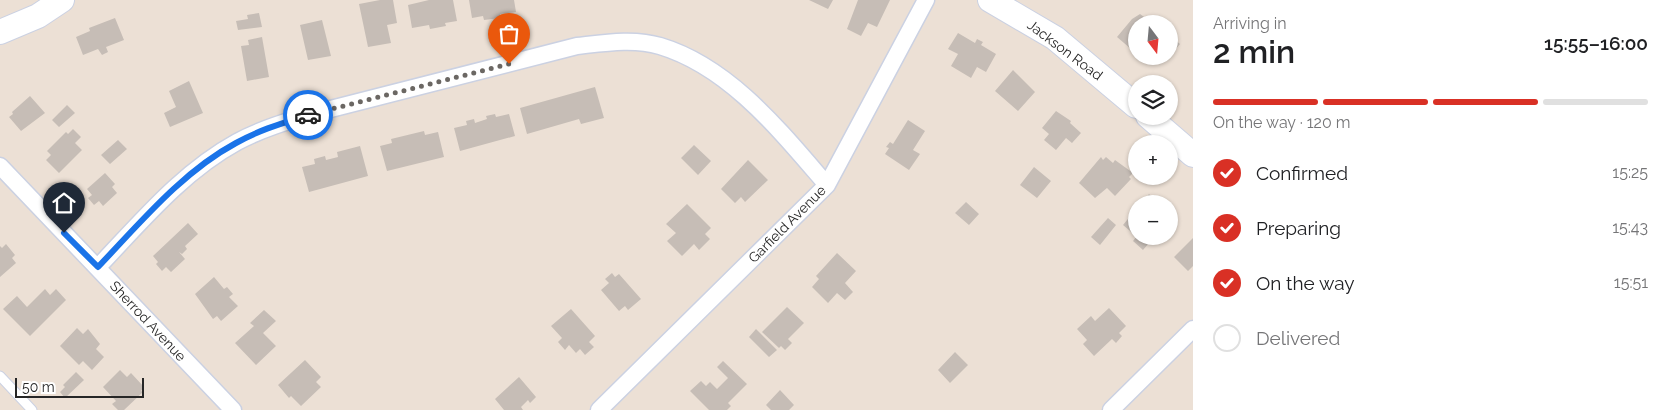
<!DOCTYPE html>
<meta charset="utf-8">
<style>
body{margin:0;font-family:Raleway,sans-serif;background:#f2f2f2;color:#202124;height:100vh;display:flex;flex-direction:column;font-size:19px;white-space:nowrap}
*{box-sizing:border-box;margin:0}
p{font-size:16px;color:#757577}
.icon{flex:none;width:28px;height:28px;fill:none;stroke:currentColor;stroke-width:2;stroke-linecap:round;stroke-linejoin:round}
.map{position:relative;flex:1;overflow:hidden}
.details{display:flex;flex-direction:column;background:#fff;width:475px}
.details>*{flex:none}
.needle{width:32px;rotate:164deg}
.tools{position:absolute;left:1128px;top:15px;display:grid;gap:10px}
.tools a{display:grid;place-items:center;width:50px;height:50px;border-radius:50%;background:#fff;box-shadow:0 1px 4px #0004;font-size:25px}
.scale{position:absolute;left:15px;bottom:12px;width:129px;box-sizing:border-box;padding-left:5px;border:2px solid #262626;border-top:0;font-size:14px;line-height:18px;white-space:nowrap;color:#262626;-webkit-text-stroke:4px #fff;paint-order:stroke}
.pin{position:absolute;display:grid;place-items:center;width:42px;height:42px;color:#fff;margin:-51px -21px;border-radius:50% 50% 50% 0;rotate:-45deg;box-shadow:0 0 5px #0007}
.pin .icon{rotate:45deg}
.courier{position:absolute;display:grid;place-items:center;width:50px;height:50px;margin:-25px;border:4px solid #1a73e8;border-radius:50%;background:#fff;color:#222;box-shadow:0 1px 6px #0007}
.headline em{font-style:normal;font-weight:600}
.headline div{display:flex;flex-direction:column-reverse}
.headline{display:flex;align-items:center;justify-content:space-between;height:85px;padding:0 20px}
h1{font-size:32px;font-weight:600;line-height:38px}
.bar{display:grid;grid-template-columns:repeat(4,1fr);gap:8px 5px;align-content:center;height:60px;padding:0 20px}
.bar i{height:6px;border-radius:4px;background:#e0e0e0}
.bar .on{background:#d93025}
.bar p{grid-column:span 4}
ol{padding:0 20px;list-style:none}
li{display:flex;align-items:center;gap:15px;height:55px}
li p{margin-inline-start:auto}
li .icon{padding:5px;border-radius:50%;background:#d93025;color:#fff;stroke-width:4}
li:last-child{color:#757577}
li i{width:28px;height:28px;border:2px solid #e0e0e0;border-radius:50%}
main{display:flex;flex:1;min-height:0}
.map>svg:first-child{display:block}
</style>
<main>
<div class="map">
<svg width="1193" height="410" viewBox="0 0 1193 410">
<rect width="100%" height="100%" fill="#ece0d5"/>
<!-- building -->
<path fill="#c6bdb6" d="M 380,0 L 393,0 L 397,23 L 387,25 L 391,43 L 368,47 L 359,4 Z
M 429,0 L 453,0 L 457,21 L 445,23 L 446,26 L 430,29 L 429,25 L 412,28 L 408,5 Z
M 469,0 L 514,0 L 516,12 L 500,14 L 500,18 L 484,20 L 483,16 L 472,18 Z
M 809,0 L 833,0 L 828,9 Z
M 858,0 L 890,0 L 877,27 L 868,23 L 861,36 L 847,29 Z
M 259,13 L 262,27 L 238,30 L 236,21 L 248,19 L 247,15 Z
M 1140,14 L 1151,22 L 1154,18 L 1161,24 L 1136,24 L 1136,43 L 1131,49 L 1117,37 L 1132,19 Z
M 115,18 L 124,40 L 106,47 L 108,52 L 102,55 L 98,49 L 83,55 L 76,37 L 90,31 L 89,28 Z
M 322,20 L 331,56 L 308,60 L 300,25 Z
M 958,33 L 975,43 L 977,39 L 983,42 L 981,45 L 996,54 L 986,72 L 977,67 L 971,78 L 951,66 L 958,54 L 948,49 Z
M 1169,35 L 1180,44 L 1167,59 L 1164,56 L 1169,56 Z
M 262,37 L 269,77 L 247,81 L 241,46 L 249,45 L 248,40 Z
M 1013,70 L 1035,92 L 1018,111 L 995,91 Z
M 189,81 L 203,113 L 170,127 L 164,113 L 176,107 L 169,91 Z
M 595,87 L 604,118 L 581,124 L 579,119 L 527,134 L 520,108 Z
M 30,96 L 45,113 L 21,131 L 9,117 L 13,114 L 12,112 Z
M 67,105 L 75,113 L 59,127 L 52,120 Z
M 1056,111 L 1071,121 L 1070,123 L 1081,133 L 1072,143 L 1066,138 L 1056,150 L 1044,140 L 1049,134 L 1042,128 Z
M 495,114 L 496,117 L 509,114 L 515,136 L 460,151 L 454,128 L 467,125 L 466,121 L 474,119 L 475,123 L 487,119 L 486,116 Z
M 908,120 L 925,131 L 913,150 L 920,154 L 909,170 L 885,154 L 889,148 L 886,147 L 890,142 L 893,144 Z
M 73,129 L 81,137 L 75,143 L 82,150 L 59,173 L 46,160 L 51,155 L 47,151 L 66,132 L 68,134 Z
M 424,131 L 425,135 L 438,132 L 444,157 L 387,171 L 380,146 L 392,143 L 391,139 Z
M 118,140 L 127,149 L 110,164 L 101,155 Z
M 694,145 L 711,161 L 698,175 L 681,158 Z
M 360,146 L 368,176 L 309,192 L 302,167 L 315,164 L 314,159 L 325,156 L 326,160 L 338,157 L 337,152 Z
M 1101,157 L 1103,160 L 1106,157 L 1113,163 L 1115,160 L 1133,173 L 1129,177 L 1131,179 L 1115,196 L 1107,188 L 1095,198 L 1079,183 Z
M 748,160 L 768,180 L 745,202 L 741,197 L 735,203 L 721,189 Z
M 1034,167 L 1051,181 L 1037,198 L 1020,185 Z
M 105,173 L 115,184 L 112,187 L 117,193 L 103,206 L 99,201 L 94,205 L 88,198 L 92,195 L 87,189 Z
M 1149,194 L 1152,197 L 1154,195 L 1159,199 L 1157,202 L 1159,204 L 1141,204 Z
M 966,202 L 979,214 L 969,225 L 955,213 Z
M 687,204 L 711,228 L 705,234 L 710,239 L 699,250 L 694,244 L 682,256 L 667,241 L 676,233 L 666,224 Z
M 1136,209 L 1136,236 L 1123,225 Z
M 1108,218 L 1116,225 L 1100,245 L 1091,237 Z
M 188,223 L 198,234 L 185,246 L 187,249 L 182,254 L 179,252 L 185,259 L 171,272 L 166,267 L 162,271 L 156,264 L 158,262 L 153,256 Z
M 1137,236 L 1155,236 L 1143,250 L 1133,241 Z
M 1193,238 L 1193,266 L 1188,271 L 1174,257 Z
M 6,244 L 15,255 L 12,258 L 16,263 L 0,277 L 0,246 L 2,248 Z
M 837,253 L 856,271 L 845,283 L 853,292 L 845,300 L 837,293 L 828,303 L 812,287 L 819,279 L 816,276 Z
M 612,273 L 615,277 L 619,274 L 641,299 L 628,310 L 625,306 L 619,311 L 601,290 L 609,283 L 605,279 Z
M 214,277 L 224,289 L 227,287 L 233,294 L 229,297 L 238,306 L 221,321 L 217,316 L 213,319 L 195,294 Z
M 45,289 L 50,295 L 56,289 L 66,300 L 30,336 L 3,309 L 17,296 L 27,307 Z
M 787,307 L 804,323 L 788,339 L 792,343 L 785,350 L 781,346 L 779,348 L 762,332 Z
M 1109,308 L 1126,326 L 1119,333 L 1122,336 L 1116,343 L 1112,339 L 1094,356 L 1083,344 L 1087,340 L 1077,329 L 1091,316 L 1095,321 Z
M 571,309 L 595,336 L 589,342 L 594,347 L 585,355 L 580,349 L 576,353 L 569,345 L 565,350 L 558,342 L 562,338 L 551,326 Z
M 264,310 L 276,321 L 263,333 L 276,346 L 256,365 L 235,343 L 254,326 L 250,323 Z
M 77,328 L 83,334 L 88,329 L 100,344 L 96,349 L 104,357 L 92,370 L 83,361 L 79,365 L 60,346 Z
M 756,329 L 777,350 L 769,357 L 749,337 Z
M 955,352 L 968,365 L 950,383 L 938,370 Z
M 305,360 L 321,377 L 316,382 L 321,387 L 301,406 L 291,396 L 289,398 L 278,385 Z
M 723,361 L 747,384 L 728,403 L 731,406 L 727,410 L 709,410 L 690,391 L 701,381 L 706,386 L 710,382 L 717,389 L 728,378 L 717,367 Z
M 120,370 L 127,377 L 131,373 L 144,387 L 141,391 L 143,392 L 124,410 L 118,410 L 112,404 L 116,401 L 103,387 Z
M 76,372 L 84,380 L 65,398 L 60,392 L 65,387 L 63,385 Z
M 519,377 L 536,397 L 530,403 L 528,400 L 521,407 L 523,410 L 504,410 L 495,399 Z
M 780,390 L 794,405 L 789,410 L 771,410 L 766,405 Z"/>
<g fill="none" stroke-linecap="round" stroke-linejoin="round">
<!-- service casing -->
<g stroke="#cbd1e2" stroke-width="11">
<path id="service" d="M 0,376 L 32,410"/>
</g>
<!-- minor casing -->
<g stroke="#cbd1e2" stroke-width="19">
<path id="minor" d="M 0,166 L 233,410
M 98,267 C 140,223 182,172 237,142 C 261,129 288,121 315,113 L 577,46 C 604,43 634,38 660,46 C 730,67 781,132 827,185
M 599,410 L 827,185 L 926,0
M 1111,410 L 1193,329"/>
</g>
<!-- secondary casing -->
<g stroke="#cbd1e2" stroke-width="26">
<path id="secondary" d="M 990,0 L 1055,38 L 1136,106
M 0,32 L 38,16 L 62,0
M 1148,116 L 1193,155"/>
</g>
<!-- service -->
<use href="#service" stroke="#fff" stroke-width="9"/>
<!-- minor -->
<use href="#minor" stroke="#fff" stroke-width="16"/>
<!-- secondary -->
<use href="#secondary" stroke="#fff" stroke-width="24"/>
</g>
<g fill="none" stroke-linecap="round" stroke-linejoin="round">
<!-- done -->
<path stroke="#6b6763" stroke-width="5" stroke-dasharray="0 9" d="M 308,115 L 509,64"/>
<!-- route -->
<path stroke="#1a73e8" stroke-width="6" d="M 64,233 L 98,267 C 140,223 182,172 236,143 C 259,130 283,123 308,115"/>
</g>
<g text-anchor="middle" stroke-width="4" stroke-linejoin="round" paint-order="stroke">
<!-- street labels -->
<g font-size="14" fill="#262626" stroke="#fff">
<text transform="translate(1065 50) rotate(37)" y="5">Jackson Road</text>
<text transform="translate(787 224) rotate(-45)" y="5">Garfield Avenue</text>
<text transform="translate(148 321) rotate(47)" y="5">Sherrod Avenue</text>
</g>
</g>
</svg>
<div class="tools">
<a><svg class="needle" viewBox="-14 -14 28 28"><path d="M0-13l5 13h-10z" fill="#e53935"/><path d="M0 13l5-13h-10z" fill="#757577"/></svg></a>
<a><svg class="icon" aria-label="layers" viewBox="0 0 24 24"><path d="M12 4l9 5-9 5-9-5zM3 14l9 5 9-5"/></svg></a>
<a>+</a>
<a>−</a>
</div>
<div class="scale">50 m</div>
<div class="pin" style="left:509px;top:64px;background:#ea580c"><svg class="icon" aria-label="bag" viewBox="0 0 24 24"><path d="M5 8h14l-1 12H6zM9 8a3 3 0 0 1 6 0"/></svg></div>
<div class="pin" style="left:64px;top:233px;background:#1f2937"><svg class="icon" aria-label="home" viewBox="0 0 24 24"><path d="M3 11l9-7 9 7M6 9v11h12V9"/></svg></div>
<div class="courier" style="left:308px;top:115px"><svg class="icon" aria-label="car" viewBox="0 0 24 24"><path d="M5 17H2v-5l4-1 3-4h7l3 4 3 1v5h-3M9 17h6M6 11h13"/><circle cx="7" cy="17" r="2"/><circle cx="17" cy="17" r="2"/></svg></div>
</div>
<section class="details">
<div class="headline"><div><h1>2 min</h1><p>Arriving in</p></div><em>15:55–16:00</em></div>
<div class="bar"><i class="on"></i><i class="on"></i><i class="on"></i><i></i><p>On the way · 120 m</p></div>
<ol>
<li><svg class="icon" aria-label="check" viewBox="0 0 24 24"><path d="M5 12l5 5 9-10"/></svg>Confirmed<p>15:25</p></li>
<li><svg class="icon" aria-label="check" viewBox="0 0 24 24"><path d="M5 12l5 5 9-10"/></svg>Preparing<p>15:43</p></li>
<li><svg class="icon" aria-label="check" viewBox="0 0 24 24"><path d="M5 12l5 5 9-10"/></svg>On the way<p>15:51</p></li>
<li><i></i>Delivered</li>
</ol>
</section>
</main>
